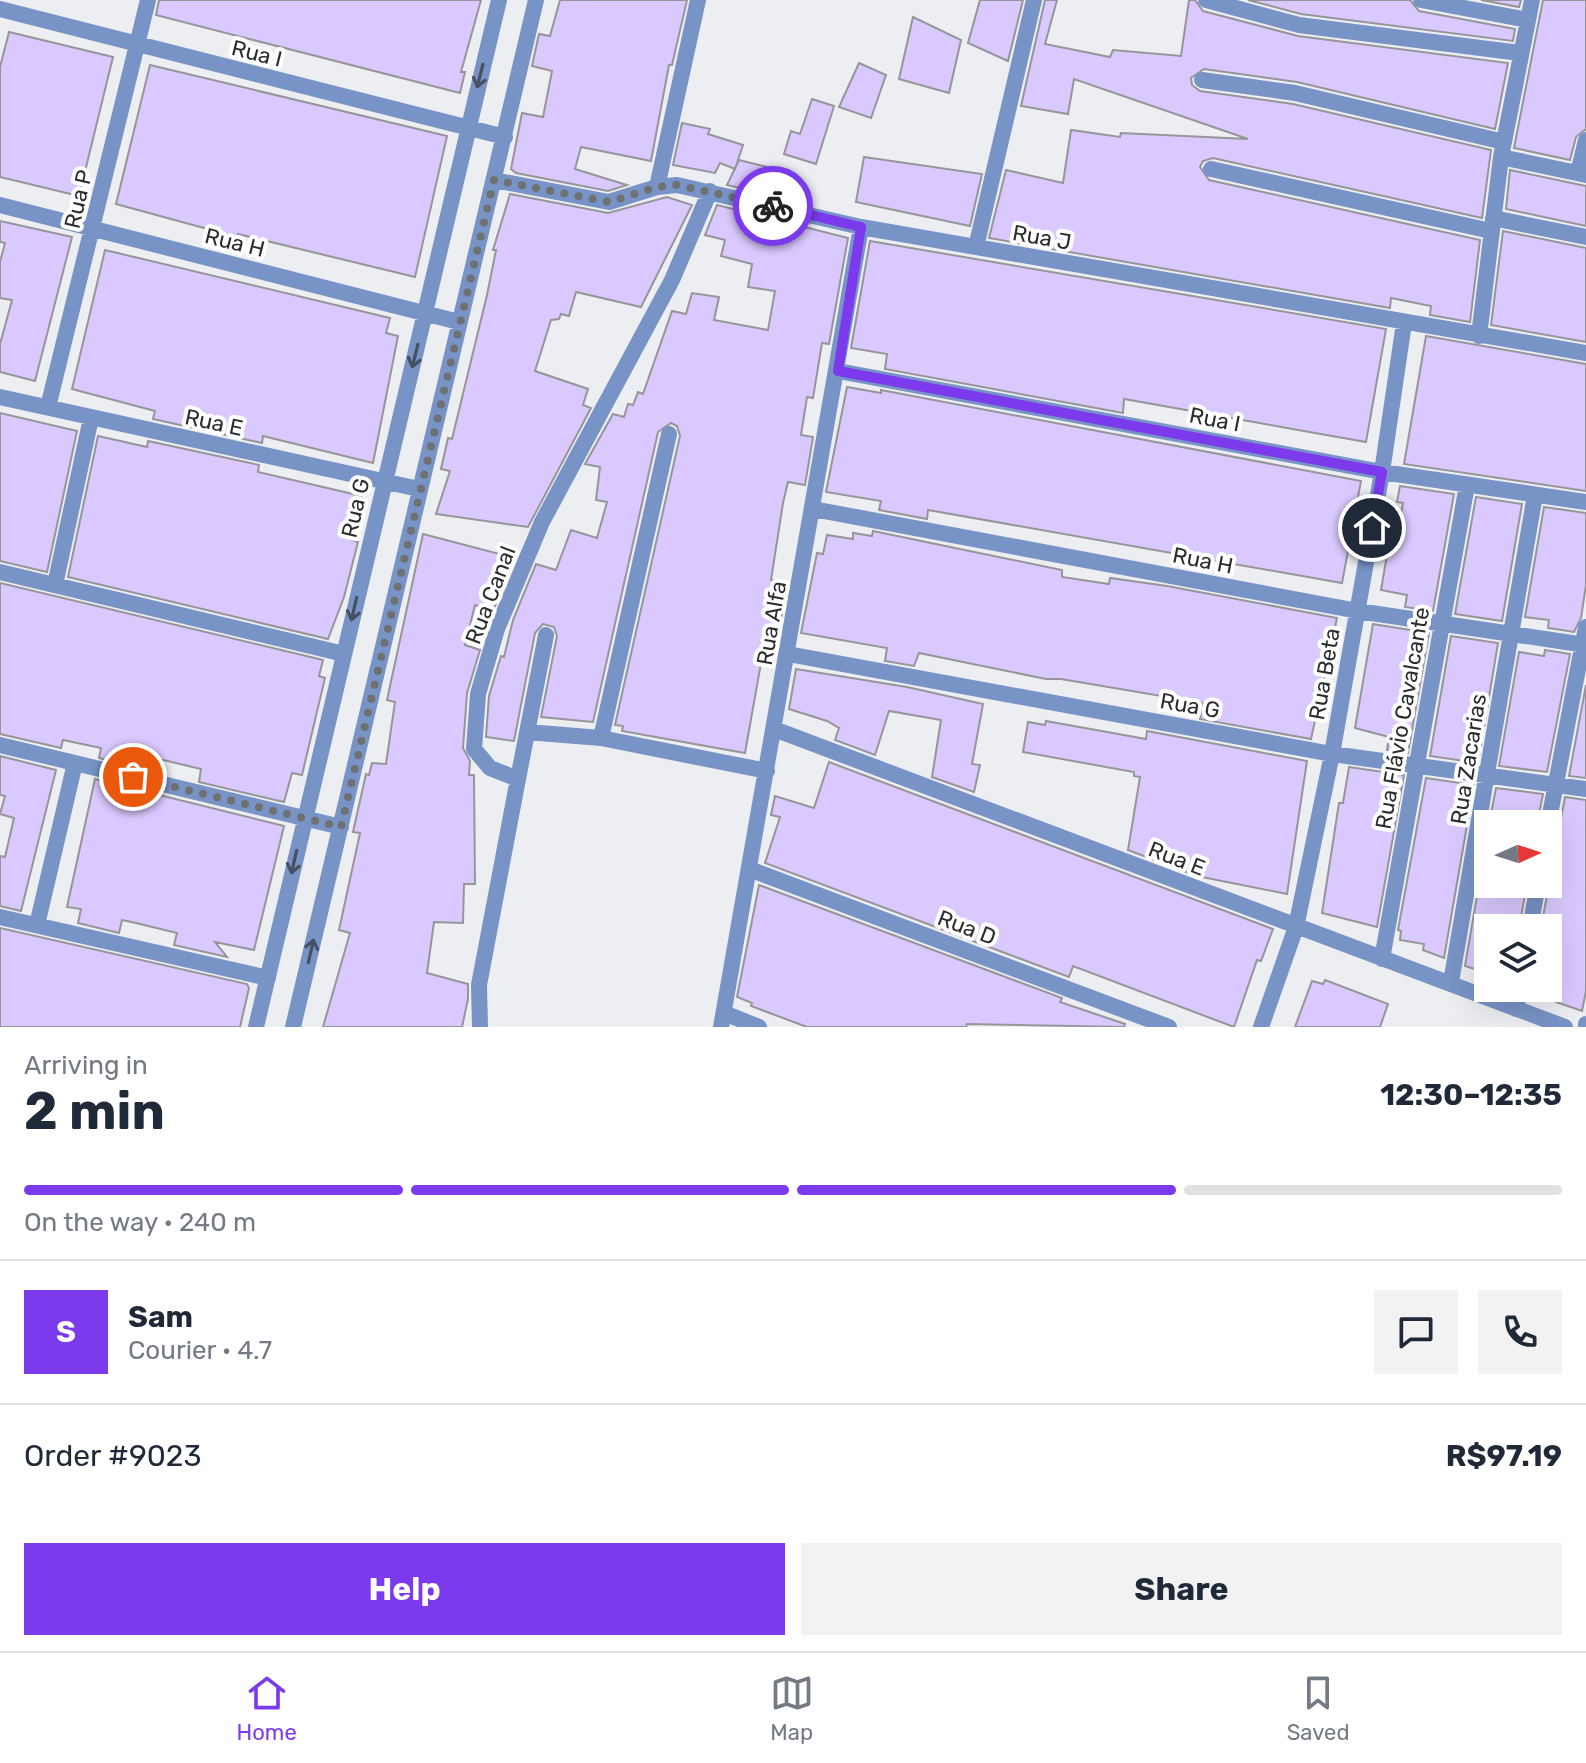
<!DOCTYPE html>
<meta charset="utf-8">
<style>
body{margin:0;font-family:Rubik,sans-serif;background:#f2f2f3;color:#1f2937;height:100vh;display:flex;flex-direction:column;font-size:30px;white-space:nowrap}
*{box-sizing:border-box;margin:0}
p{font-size:26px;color:#747a83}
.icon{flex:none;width:44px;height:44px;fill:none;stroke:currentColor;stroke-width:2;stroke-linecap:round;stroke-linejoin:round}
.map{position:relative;height:1027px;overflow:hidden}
.drawer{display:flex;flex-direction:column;background:#fff;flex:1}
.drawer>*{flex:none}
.needle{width:52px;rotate:87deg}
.buttons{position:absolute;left:1474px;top:810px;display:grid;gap:16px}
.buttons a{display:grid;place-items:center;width:88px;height:88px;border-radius:0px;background:#fff;box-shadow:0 8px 32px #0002;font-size:40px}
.pin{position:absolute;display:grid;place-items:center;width:68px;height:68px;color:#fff;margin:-34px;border:4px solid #fff;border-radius:50%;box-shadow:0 2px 8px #0007}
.courier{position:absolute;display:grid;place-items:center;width:80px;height:80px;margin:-40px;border:6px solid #7c3aed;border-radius:50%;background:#fff;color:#222;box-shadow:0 2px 10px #0007}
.summary em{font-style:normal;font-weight:700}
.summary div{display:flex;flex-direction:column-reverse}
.summary{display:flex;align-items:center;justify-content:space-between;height:136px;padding:0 24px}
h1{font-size:52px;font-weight:700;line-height:60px}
.bar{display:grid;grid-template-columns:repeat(4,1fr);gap:12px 8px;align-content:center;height:96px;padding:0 24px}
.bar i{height:10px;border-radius:6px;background:#e0e1e3}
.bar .on{background:#7c3aed}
.bar p{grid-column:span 4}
.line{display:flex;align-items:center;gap:20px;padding:0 24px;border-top:2px solid #e0e1e3}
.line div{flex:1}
.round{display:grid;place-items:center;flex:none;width:84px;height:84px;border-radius:0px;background:#f2f2f3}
.primary-button{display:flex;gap:16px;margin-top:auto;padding:16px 24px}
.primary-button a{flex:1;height:92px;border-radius:0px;background:#7c3aed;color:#fff;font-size:32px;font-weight:700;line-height:92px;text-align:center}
.primary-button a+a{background:#f2f2f3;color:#1f2937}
.dock{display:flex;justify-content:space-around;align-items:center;height:112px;border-top:2px solid #e0e1e3;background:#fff;font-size:22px;color:#747a83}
.dock a{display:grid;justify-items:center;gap:4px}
.dock .on{color:#7c3aed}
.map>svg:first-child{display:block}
</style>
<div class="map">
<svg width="1586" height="1027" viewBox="0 0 1586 1027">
<rect width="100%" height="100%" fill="#edeef2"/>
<!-- building -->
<path fill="#dac9fe" stroke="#969599" stroke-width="2" d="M 159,0 L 481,0 L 461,72 L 465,72 L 460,93 L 156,15 Z
M 560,0 L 687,0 L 672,65 L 669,65 L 651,161 L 581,147 L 575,169 L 627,185 L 608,191 L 516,173 L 511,169 L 522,113 L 543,117 L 552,71 L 532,66 L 539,34 L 550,36 Z
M 980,0 L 1023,0 L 1008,61 L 968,43 Z
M 1045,0 L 1057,0 L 1045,44 L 1110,57 L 1113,50 L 1181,56 L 1189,0 L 1195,0 L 1203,11 L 1298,36 L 1508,63 L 1495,129 L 1297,82 L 1204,69 L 1191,78 L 1192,85 L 1200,91 L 1293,104 L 1491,150 L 1482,218 L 1213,158 L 1203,161 L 1200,167 L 1209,180 L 1480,240 L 1470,322 L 1430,315 L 1431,306 L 1391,298 L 1390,308 L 989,238 L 1006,170 L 1063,183 L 1071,130 L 1120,137 L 1121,133 L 1248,139 L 1074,79 L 1068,114 L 1021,106 Z
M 1248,0 L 1410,0 L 1419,11 L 1515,29 L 1513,41 L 1301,14 Z
M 1481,0 L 1521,0 L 1519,7 Z
M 1543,0 L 1586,0 L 1586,129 L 1576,137 L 1570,160 L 1514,148 Z
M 913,17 L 961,40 L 949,93 L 899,79 Z
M 9,32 L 113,57 L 79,196 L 0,177 L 0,67 Z
M 859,63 L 886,75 L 871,118 L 839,107 Z
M 150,65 L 447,136 L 415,277 L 238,234 L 237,237 L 116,204 Z
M 812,99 L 834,106 L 816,164 L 784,154 L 791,131 L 800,134 Z
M 682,123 L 710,129 L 708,134 L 743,145 L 735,169 L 720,163 L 715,173 L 673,165 Z
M 864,157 L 982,174 L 970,226 L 856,202 Z
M 739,160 L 783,171 L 776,196 L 727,185 Z
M 1510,170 L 1586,186 L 1586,226 L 1506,209 Z
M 510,194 L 608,213 L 667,197 L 692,205 L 641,307 L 576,292 L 569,316 L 561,314 L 559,319 L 551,320 L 535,371 L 588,389 L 583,405 L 591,408 L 528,527 L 436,514 L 450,471 L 441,469 L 448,438 L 452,439 L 487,295 L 496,250 L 493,250 Z
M 717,205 L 848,238 L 829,344 L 822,343 L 813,398 L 807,397 L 801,435 L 813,437 L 805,485 L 788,482 L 783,503 L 771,580 L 788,583 L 779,629 L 770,628 L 764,646 L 745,753 L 622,731 L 623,726 L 615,725 L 680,436 L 677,426 L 671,423 L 658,432 L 593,722 L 541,717 L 557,636 L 554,627 L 543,624 L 535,633 L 514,741 L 486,737 L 489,696 L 501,656 L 504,657 L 513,620 L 536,564 L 556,570 L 571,530 L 597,538 L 607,502 L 596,500 L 600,467 L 585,464 L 613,414 L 624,417 L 628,404 L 633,405 L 638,392 L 643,394 L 672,311 L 686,314 L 692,293 L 719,297 L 714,320 L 768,330 L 775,291 L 748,287 L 752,264 L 721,256 L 725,240 L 705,235 Z
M 0,221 L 72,237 L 35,381 L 0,372 L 0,344 L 12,300 L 0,298 L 0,262 L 5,243 L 0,242 Z
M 1503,231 L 1586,248 L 1586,342 L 1491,325 Z
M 870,241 L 1386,329 L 1366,442 L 1124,399 L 1123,413 L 885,369 L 887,354 L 851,348 Z
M 105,250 L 390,318 L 386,333 L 398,336 L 373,463 L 263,436 L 262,443 L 153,419 L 155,411 L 72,389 Z
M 1426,336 L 1586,364 L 1586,491 L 1404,464 Z
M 847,387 L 881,393 L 881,390 L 1361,481 L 1342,583 L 928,510 L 927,519 L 879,510 L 881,501 L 826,492 Z
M 0,413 L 77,431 L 47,572 L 0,561 Z
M 98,436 L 147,447 L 148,441 L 259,465 L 258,472 L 362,496 L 352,540 L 358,542 L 344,597 L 328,639 L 68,577 Z
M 1400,486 L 1454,494 L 1433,611 L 1405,607 L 1407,595 L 1381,590 L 1389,543 L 1394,543 L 1399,524 L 1403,503 L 1397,502 Z
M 1476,497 L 1522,504 L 1502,621 L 1455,614 Z
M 1544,507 L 1586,513 L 1586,585 L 1581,618 L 1574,632 L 1548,628 L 1549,620 L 1525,617 Z
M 873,531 L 1062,570 L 1062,577 L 1109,584 L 1110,578 L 1167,586 L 1337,618 L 1311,739 L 1200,719 L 1203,703 L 1061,679 L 1046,679 L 919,653 L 914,666 L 885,661 L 887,648 L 801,633 L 817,553 L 823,554 L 827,535 L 853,539 L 853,533 L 872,536 Z
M 423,534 L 515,558 L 493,611 L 475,605 L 465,645 L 480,650 L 467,693 L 463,748 L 470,761 L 469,775 L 474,775 L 475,884 L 464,884 L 463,923 L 434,922 L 427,973 L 468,984 L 468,999 L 462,1027 L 323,1027 L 350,933 L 339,930 L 360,833 L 353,832 L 366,774 L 369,775 L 372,763 L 386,764 L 395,702 L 387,700 Z
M 0,583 L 323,660 L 319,676 L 325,678 L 302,775 L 292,773 L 284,802 L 199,782 L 201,769 L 159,759 L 157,772 L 99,758 L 101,748 L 63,740 L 61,748 L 0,734 Z
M 1373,624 L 1429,633 L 1408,753 L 1387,750 L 1389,737 L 1355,728 Z
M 1451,636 L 1498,643 L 1478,763 L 1430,756 Z
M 1545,650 L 1570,654 L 1547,772 L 1499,766 L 1519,652 L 1544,656 Z
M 796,669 L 907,687 L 983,704 L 972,764 L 980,765 L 974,792 L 932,777 L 941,720 L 889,711 L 875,755 L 835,740 L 839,728 L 827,721 L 789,709 Z
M 1586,685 L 1586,778 L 1569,776 Z
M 1046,721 L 1146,739 L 1147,731 L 1307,761 L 1287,894 L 1197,876 L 1128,850 L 1140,777 L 1134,776 L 1134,772 L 1023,752 L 1028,722 L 1045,725 Z
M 0,756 L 56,770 L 21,911 L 0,906 L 0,856 L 5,857 L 14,818 L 0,814 L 5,796 L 0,795 Z
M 829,762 L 1273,929 L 1261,961 L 1257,960 L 1234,1027 L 1073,966 L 1069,977 L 765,863 L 780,817 L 771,815 L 775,796 L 814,808 Z
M 1349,767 L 1404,775 L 1377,927 L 1322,913 L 1339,803 L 1343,803 Z
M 1426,778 L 1474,785 L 1444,958 L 1423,950 L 1424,944 L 1400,940 L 1401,931 L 1398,930 Z
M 95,779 L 284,826 L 254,950 L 215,942 L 227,957 L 174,945 L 177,933 L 136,923 L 122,920 L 119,933 L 78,923 L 81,909 L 67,907 Z
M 1496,788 L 1543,794 L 1537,824 L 1489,824 Z
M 1565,797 L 1586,800 L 1586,991 L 1582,1011 L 1556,1002 L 1559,982 L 1548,980 L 1548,928 L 1541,928 Z
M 1488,832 L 1488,884 L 1527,884 L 1519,928 L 1488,928 L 1488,973 L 1465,966 Z
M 759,885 L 1062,998 L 1060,1002 L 1125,1024 L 1124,1027 L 967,1024 L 966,1027 L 807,1027 L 751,1006 L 752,1003 L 737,997 Z
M 0,928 L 247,984 L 249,988 L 240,1027 L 0,1027 Z
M 1325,980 L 1388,1004 L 1380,1027 L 1295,1027 L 1312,981 L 1323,984 Z"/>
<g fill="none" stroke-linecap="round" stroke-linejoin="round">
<!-- street -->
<path stroke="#7893c6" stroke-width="16" d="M 1206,0 L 1299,25 L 1520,53
M 1421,0 L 1528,20
M 0,9 L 505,137
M 1202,80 L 1295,93 L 1504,142
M 1501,157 L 1586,175
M 1211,169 L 1491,231
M 1578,173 L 1586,140
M 494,180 L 609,202 L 657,187 L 677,185 L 861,227 L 1586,353
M 657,187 L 698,0
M 0,205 L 459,322
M 1493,218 L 1586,237
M 976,247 L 1034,0
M 1479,336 L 1501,157 L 1532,0
M 838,371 L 1382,472 L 1586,502
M 0,397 L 419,489
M 48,407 L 148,0
M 813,509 L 1358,611 L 1586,645
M 0,572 L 344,654
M 55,585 L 91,418
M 788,654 L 1332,754 L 1586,789
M 774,729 L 1565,1027
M 527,732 L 601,738 L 767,771
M 601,738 L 669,434
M 0,745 L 341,827
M 518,779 L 546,635
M 1548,825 L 1586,627
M 749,869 L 1169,1027
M 0,917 L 268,978
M 37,925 L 75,763
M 1530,928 L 1538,884
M 1382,959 L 1467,485
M 1451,982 L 1535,495
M 1516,1009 L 1520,988
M 724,1013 L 759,1027
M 256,1027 L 499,0
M 293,1027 L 536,0
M 480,1027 L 479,985 L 518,779 L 490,768 L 474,749 L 478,694 L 497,629 L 542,522 L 672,280 L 710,191
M 721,1027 L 861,227
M 1261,1027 L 1296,927 L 1332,754 L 1382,472 L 1404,323
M 1586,1027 L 1586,1024"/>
</g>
<!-- one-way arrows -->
<defs><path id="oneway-shaft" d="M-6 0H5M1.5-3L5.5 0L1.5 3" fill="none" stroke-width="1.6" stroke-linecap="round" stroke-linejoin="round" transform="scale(2)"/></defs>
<g stroke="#465063">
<use href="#oneway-shaft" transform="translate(480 76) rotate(104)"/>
<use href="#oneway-shaft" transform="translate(415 356) rotate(104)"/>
<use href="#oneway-shaft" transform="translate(354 609) rotate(103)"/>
<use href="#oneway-shaft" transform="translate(294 862) rotate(103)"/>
<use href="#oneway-shaft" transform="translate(311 951) rotate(-77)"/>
</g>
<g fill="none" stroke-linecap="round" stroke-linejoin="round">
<!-- done -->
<path stroke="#6f7072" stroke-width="8" stroke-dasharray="0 14.4" d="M 133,777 L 341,827 L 494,180 L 609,202 L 657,187 L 677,185 L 773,206"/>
<!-- route -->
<path stroke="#7c3aed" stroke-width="10" d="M 773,206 L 861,227 L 838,371 L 1382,472 L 1372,528"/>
</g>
<g text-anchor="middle" stroke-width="8" stroke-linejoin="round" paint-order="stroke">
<!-- street labels -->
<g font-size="22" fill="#2b2c2d" stroke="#fff">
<text transform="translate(257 53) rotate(14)" y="8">Rua I</text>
<text transform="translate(78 199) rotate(-77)" y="8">Rua P</text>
<text transform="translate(1042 237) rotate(10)" y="8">Rua J</text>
<text transform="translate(235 242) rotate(14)" y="8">Rua H</text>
<text transform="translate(1215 419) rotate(11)" y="8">Rua I</text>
<text transform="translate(214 422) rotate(12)" y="8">Rua E</text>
<text transform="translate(355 508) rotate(-77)" y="8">Rua G</text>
<text transform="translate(1203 560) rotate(11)" y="8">Rua H</text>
<text transform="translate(490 595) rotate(-69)" y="8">Rua Canal</text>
<text transform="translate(771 623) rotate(-80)" y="8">Rua Alfa</text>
<text transform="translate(1324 674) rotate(-80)" y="8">Rua Beta</text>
<text transform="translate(1190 705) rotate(10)" y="8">Rua G</text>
<text transform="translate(1402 718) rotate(-80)" y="8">Rua Flávio Cavalcante</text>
<text transform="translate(1468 759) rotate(-81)" y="8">Rua Zacarias</text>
<text transform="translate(1177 858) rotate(21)" y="8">Rua E</text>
<text transform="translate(967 927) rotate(21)" y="8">Rua D</text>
</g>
</g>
</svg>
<div class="buttons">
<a><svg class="needle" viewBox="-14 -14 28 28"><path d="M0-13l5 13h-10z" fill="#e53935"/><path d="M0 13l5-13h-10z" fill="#747a83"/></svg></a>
<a><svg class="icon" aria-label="layers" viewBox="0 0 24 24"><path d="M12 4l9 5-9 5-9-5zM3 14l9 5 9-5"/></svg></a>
</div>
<div class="pin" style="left:133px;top:777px;background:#ea580c"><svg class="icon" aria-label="bag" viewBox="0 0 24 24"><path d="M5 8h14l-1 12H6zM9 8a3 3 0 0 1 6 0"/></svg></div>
<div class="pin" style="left:1372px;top:528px;background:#1f2937"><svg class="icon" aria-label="home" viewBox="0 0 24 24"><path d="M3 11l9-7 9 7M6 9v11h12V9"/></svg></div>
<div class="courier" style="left:773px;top:206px"><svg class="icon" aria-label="bike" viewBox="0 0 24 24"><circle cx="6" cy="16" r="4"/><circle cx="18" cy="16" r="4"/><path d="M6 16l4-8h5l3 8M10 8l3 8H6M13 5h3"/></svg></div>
</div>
<section class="drawer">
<div class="summary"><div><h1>2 min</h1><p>Arriving in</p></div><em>12:30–12:35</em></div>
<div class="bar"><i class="on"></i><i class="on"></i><i class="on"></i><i></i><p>On the way · 240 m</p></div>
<div class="line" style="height:144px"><b class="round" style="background:#7c3aed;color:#fff">S</b><div><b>Sam</b><p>Courier · 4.7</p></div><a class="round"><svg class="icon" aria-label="chat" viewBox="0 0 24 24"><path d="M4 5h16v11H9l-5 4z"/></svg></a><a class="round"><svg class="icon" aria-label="phone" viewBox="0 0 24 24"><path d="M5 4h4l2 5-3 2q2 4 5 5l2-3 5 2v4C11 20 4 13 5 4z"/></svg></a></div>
<div class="line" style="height:104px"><div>Order #9023</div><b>R$97.19</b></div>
<div class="primary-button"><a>Help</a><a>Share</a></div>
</section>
<nav class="dock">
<a class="on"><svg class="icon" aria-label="home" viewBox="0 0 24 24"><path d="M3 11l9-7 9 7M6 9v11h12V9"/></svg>Home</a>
<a><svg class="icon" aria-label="map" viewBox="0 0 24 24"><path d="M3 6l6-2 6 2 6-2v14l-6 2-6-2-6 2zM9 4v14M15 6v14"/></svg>Map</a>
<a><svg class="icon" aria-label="saved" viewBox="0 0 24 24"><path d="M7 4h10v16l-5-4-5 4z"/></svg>Saved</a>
</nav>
